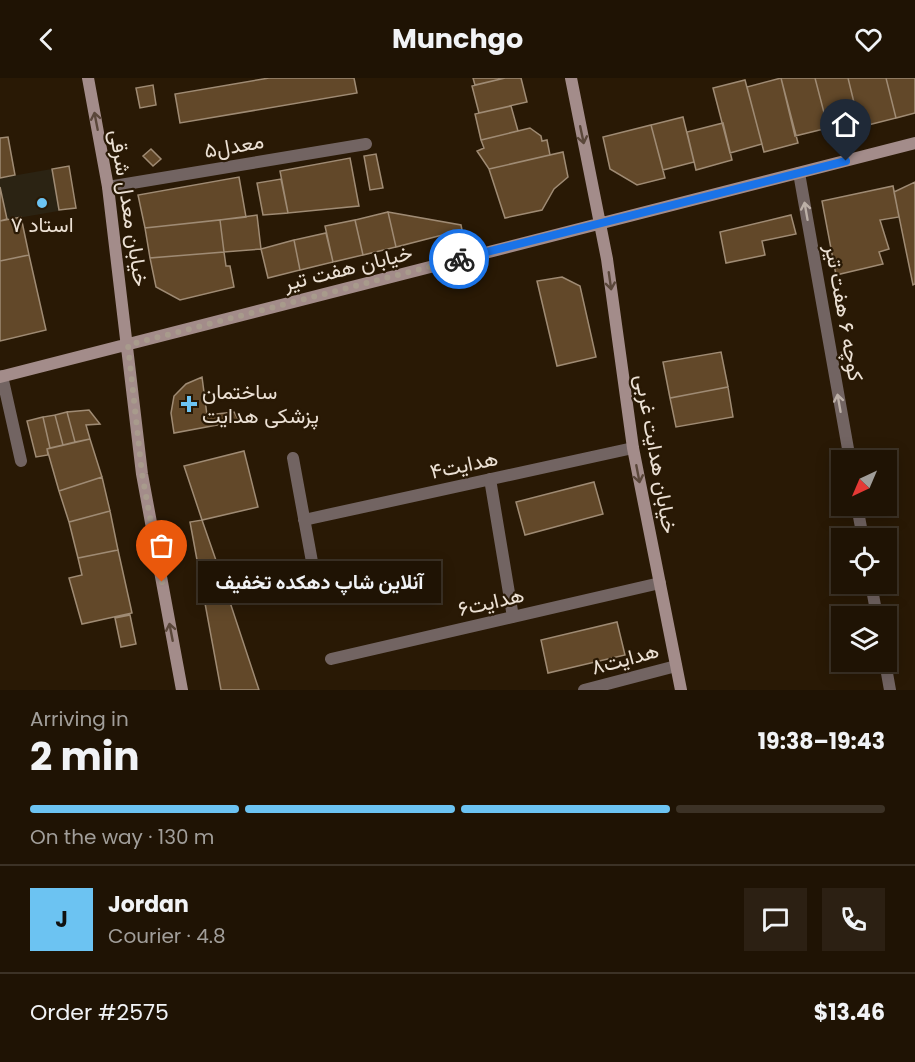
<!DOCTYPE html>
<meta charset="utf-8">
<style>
body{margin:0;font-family:Poppins,Vazirmatn,sans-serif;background:#2c2013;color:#f1f3f6;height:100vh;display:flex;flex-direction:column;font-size:22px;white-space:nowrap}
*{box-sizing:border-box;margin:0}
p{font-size:20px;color:#a19e9a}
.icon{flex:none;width:33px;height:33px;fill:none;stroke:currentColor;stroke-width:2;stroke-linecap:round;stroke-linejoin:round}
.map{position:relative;height:612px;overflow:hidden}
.panel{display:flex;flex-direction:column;background:#1f1304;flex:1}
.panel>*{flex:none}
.needle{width:39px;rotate:224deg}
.controls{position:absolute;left:831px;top:372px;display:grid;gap:12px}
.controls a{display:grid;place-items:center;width:66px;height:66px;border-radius:0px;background:#1f1304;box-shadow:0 3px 15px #0003,0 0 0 2px #3c3226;font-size:30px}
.pin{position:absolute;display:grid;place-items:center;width:51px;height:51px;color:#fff;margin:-62px -26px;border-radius:50% 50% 50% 0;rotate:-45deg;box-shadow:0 0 6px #0007}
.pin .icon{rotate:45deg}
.courier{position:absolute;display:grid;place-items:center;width:60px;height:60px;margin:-30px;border:4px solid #1a73e8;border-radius:50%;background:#fff;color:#222;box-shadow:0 2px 8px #0007}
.bubble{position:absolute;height:42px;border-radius:0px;background:#1f1304;box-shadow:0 3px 15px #0003,0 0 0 2px #3c3226;font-size:20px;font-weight:700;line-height:42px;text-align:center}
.overview em{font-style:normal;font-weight:700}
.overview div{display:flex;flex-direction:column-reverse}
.overview{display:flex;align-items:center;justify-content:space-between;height:102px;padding:0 30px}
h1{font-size:39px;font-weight:700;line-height:45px}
.bar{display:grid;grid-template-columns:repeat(4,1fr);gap:9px 6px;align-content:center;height:72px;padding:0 30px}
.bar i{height:8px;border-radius:4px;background:#3c3226}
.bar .current{background:#6cc3f2}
.bar p{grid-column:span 4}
.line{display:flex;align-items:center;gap:15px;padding:0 30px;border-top:2px solid #3c3226}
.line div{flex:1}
.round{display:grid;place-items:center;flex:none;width:63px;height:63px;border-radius:0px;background:#2c2013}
header{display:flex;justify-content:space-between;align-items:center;height:78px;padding:0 30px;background:#1f1304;font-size:27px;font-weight:700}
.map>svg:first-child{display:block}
</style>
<header><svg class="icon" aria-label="back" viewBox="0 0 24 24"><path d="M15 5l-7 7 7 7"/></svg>Munchgo<svg class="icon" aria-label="heart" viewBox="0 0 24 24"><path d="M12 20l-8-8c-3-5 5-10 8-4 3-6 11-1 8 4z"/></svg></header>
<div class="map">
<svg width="915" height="612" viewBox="0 0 915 612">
<rect width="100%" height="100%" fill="#291905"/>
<!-- education -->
<path fill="#2b2313" d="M 69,88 L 76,130 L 0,143 L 0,100 Z"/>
<!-- building -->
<path fill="#624829" stroke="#9f8b74" stroke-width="1.5" d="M 269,0 L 354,0 L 357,15 L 180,45 L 175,16 Z
M 473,0 L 505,0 L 475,7 Z
M 505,0 L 521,0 L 527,24 L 479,35 L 472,8 Z
M 781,0 L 798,65 L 764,74 L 747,9 Z
M 781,0 L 815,0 L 828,50 L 795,58 Z
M 815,0 L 848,0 L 858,41 L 828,50 Z
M 848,0 L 886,0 L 896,40 L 860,49 Z
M 886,0 L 915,0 L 915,35 L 896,40 Z
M 745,2 L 762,66 L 730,75 L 713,10 Z
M 153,7 L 156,27 L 140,30 L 136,10 Z
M 511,28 L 518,53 L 481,62 L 475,36 Z
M 683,39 L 694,84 L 663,92 L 651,47 Z
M 723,45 L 732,82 L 696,92 L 687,54 Z
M 651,47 L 665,100 L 637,107 L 610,91 L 603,59 Z
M 530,50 L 541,58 L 542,63 L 547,62 L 550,77 L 489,91 L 477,73 L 484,70 L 481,62 Z
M 8,59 L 15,97 L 0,100 L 0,60 Z
M 151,71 L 161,81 L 153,88 L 143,78 Z
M 563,74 L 568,99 L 554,111 L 542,132 L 505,140 L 489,91 Z
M 376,76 L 383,110 L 370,112 L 364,78 Z
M 350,80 L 359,128 L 288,135 L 280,93 Z
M 69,88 L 76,130 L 59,132 L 52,91 Z
M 239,99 L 246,139 L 145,150 L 138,117 Z
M 281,101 L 288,135 L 263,137 L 257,105 Z
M 915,104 L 915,206 L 913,207 L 894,114 Z
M 893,108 L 899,139 L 880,142 L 889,171 L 879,174 L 883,186 L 836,197 L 822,123 Z
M 0,109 L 7,141 L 0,143 Z
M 388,134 L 396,169 L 363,177 L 355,142 Z
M 388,134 L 461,147 L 462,152 L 396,169 Z
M 257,137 L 261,171 L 224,174 L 220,142 Z
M 791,137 L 796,156 L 762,163 L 765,177 L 726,185 L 720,154 Z
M 21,139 L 29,177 L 0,183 L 0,143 Z
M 220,142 L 224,174 L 150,180 L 145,150 Z
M 355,142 L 363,177 L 333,184 L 325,148 Z
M 326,155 L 333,184 L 300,192 L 294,162 Z
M 294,162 L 300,192 L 268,200 L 261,171 Z
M 224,174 L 226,188 L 230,188 L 234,209 L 180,222 L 156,209 L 150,180 Z
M 29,177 L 46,252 L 0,263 L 0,183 Z
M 562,199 L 580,208 L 596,279 L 557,288 L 537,203 Z
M 721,274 L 728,309 L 670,320 L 663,284 Z
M 202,299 L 207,337 L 234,334 L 239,343 L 174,355 L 171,335 L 174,318 L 186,306 Z
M 728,309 L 733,339 L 676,349 L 670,320 Z
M 89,332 L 100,346 L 86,347 L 90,361 L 75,364 L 67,334 Z
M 67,334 L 75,364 L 63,367 L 55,337 Z
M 55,337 L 63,367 L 50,370 L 43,339 Z
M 43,339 L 50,370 L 47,371 L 48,377 L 36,379 L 27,343 Z
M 90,361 L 102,399 L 59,413 L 47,371 Z
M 244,373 L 258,429 L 202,442 L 184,388 Z
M 102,399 L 110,433 L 69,444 L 59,413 Z
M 594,404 L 603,436 L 525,457 L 516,424 Z
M 110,433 L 118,472 L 78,480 L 69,444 Z
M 202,442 L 219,491 L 259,612 L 221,612 L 190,444 Z
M 118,472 L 132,535 L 82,546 L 69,500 L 82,497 L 78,480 Z
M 130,537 L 136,566 L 121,569 L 115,540 Z
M 617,544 L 625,577 L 548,595 L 541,562 Z"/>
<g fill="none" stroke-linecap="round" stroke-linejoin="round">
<!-- street -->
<path stroke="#726462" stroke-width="12" d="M 799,95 L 850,382
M 108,109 L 366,66
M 2,298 L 21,383
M 293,380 L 317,511
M 490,401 L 513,539
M 857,428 L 863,460
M 304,442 L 633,370
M 871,506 L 877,538
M 331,581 L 660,505
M 885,584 L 890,612
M 584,612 L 676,588"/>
<!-- secondary -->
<path stroke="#a38c8a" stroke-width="12" d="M 88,0 L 108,109 L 142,396 L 182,612
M 571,0 L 607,181 L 633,370 L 681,612
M 0,299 L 915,65"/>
</g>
<!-- one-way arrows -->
<defs><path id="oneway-shaft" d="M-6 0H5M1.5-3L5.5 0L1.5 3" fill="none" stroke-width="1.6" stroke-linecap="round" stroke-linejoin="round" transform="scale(1.5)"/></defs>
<g stroke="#5a473a">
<use href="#oneway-shaft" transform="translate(96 43) rotate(-101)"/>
<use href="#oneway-shaft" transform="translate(582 57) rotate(78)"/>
<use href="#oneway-shaft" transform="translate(610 203) rotate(82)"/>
<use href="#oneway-shaft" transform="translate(638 396) rotate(79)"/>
<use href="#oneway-shaft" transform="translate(171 554) rotate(-101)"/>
</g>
<g stroke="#bbafa7">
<use href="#oneway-shaft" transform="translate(806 133) rotate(-100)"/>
<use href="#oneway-shaft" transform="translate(839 325) rotate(-100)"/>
</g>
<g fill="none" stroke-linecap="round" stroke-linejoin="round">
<!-- done -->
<path stroke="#a89b8c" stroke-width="6" stroke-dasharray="0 10.8" d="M 162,504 L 142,396 L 128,267 L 459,181"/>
<!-- route -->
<path stroke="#1a73e8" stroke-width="8" d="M 459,181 L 846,83"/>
</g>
<!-- markers -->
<g fill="#6cc3f2" stroke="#291905" stroke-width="2">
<circle cx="42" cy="125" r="6"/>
<path d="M186 317h6v6h6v6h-6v6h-6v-6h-6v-6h6z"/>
</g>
<g text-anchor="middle" stroke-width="4.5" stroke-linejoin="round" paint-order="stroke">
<!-- street labels -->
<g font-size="21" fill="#ece1d5" stroke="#291905">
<text transform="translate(234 68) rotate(-10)" y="7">معدل۵</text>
<text transform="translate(129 130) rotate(81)" y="7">خیابان معدل شرقی</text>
<text transform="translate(348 190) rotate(-14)" y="7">خیابان هفت تیر</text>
<text transform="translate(844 235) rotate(80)" y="7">کوچه ۶ هفت تیر</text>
<text transform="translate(656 376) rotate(80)" y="7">خیابان هدایت غربی</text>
<text transform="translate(464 387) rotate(-12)" y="7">هدایت۴</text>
<text transform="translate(491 524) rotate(-13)" y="7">هدایت۶</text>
<text transform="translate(625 581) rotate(-15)" y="7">هدایت۸</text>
</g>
<!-- poi labels -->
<g font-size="21" fill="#ece1d5" stroke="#291905">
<text x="42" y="154">۷ استاد</text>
<text x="202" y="321" text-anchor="start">ساختمان<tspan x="202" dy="24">پزشکی هدایت</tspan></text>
</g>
</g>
</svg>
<div class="controls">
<a><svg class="needle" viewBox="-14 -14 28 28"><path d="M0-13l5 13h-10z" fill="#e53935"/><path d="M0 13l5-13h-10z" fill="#a19e9a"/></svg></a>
<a><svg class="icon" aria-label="locate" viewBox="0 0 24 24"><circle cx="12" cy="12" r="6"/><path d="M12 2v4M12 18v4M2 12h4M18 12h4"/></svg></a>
<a><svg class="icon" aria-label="layers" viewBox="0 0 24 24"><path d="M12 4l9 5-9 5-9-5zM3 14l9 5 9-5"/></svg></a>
</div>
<div class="pin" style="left:162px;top:504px;background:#ea580c"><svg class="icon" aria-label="bag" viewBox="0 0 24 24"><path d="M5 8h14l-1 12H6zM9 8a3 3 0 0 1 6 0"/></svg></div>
<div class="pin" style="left:846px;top:83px;background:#1f2937"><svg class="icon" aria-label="home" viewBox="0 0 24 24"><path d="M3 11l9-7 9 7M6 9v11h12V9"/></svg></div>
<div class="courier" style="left:459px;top:181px"><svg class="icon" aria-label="bike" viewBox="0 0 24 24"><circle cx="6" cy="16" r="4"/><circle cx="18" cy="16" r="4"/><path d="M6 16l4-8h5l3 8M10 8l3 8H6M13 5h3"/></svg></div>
<div class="bubble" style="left:198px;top:483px;width:243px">آنلاین شاپ دهکده تخفیف</div>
</div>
<section class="panel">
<div class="overview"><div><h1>2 min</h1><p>Arriving in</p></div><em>19:38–19:43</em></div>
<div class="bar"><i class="current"></i><i class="current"></i><i class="current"></i><i></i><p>On the way · 130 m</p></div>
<div class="line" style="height:108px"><b class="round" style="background:#6cc3f2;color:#111">J</b><div><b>Jordan</b><p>Courier · 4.8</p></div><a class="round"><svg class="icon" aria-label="chat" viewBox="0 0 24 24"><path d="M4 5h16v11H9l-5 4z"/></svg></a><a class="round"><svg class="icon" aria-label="phone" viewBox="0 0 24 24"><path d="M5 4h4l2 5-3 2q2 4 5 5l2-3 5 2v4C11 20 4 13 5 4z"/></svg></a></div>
<div class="line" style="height:78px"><div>Order #2575</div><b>$13.46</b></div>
</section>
